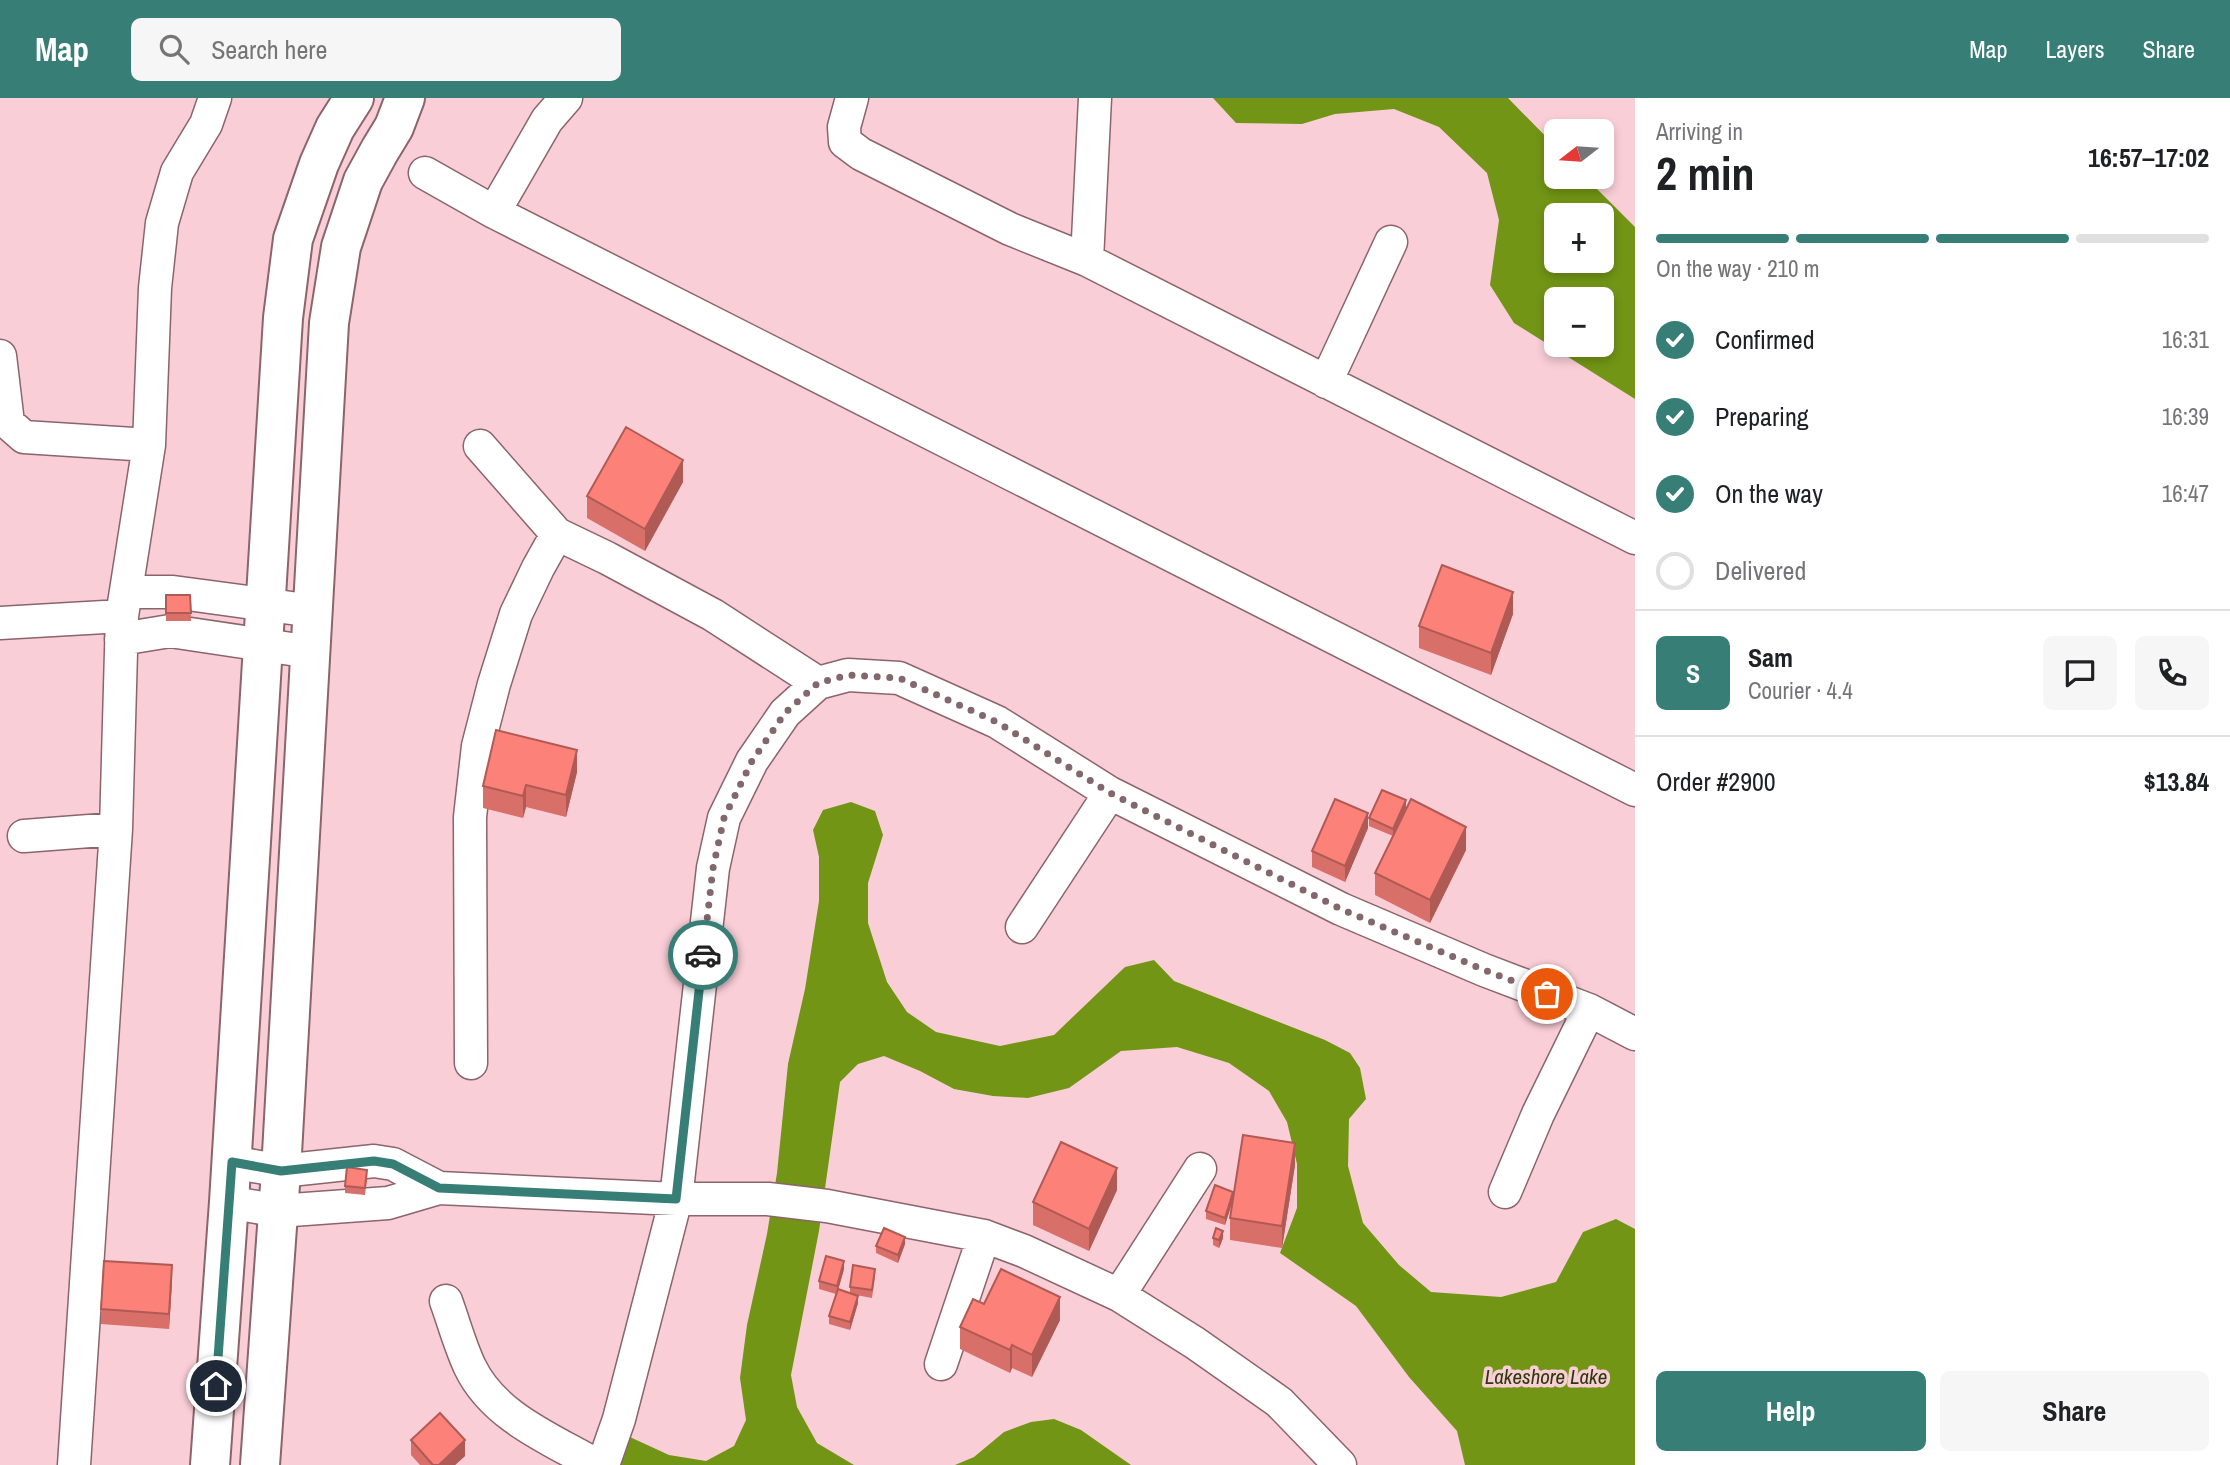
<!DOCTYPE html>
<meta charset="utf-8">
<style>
body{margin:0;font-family:"Archivo Narrow",sans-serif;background:#f6f6f6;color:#202124;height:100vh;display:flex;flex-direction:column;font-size:26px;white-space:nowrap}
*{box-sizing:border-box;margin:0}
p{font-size:23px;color:#757577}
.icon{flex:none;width:38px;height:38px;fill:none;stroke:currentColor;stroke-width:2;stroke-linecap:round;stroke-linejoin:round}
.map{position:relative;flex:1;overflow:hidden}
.details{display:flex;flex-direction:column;background:#fff;width:595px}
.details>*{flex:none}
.needle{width:46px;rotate:253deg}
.fabs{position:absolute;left:1544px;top:21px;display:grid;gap:14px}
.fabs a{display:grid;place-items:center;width:70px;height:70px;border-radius:10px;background:#fff;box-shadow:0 4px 10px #0003;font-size:35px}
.pin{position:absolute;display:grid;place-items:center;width:60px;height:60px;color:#fff;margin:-30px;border:4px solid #fff;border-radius:50%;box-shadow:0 2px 7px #0007}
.courier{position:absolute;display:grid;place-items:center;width:70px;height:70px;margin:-35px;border:5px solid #377e76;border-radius:50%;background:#fff;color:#222;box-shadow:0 2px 9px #0007}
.head em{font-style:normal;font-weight:700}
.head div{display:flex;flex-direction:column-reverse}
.head{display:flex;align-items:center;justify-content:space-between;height:119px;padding:0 21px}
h1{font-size:46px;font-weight:700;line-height:52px}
.bar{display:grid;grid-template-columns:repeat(4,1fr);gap:10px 7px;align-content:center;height:84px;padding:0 21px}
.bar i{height:9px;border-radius:5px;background:#e0e0e0}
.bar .selected{background:#377e76}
.bar p{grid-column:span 4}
.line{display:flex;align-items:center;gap:18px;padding:0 21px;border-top:2px solid #e0e0e0}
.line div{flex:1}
.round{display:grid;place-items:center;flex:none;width:74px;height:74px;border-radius:10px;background:#f6f6f6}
ol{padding:0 21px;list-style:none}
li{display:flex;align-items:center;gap:21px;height:77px}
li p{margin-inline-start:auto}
li .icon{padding:7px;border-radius:50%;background:#377e76;color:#fff;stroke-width:4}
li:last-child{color:#757577}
li i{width:38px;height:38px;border:4px solid #e0e0e0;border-radius:50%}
.button{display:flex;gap:14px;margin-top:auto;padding:14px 21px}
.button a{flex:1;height:80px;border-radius:10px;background:#377e76;color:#fff;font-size:28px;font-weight:700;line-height:80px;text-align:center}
.button a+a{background:#f6f6f6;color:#202124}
header{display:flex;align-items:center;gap:42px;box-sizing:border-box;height:98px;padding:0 35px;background:#377e76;color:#fff}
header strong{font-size:33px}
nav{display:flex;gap:38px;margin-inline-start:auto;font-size:24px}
.search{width:490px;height:63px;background:#f6f6f6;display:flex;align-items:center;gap:18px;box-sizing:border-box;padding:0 24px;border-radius:10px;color:#757577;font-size:26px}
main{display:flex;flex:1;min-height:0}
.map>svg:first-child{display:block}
</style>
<header>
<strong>Map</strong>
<div class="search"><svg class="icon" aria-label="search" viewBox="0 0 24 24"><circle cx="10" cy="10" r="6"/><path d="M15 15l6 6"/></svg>Search here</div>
<nav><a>Map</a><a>Layers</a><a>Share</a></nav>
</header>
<main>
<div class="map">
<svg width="1635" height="1367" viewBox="0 0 1635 1367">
<rect width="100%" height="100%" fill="#faced7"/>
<!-- water -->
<path fill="#729515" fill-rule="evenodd" d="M 1213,0 L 1508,0 L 1556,49 L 1556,79 L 1585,79 L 1635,129 L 1635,301 L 1514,225 L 1490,187 L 1499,122 L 1487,75 L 1439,29 L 1394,11 L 1335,16 L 1302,26 L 1236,25 ZM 1556,117 L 1601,117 L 1601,163 L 1556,163 ZM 1556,201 L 1601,201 L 1601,247 L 1556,247 Z
M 851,704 L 875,713 L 883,737 L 868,785 L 868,825 L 887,884 L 907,914 L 936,934 L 1000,948 L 1054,937 L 1125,869 L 1154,862 L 1174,883 L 1325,942 L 1350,955 L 1360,970 L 1366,1001 L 1349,1021 L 1348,1068 L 1363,1125 L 1399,1167 L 1431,1194 L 1501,1199 L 1556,1184 L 1583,1134 L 1616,1121 L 1635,1131 L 1635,1367 L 1465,1367 L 1457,1333 L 1409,1279 L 1356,1208 L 1280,1155 L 1297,1110 L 1297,1066 L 1287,1024 L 1269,993 L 1229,965 L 1177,949 L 1121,953 L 1069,990 L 1028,1000 L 993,998 L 954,991 L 920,973 L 884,958 L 858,966 L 840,984 L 819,1133 L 791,1277 L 797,1309 L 817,1345 L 854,1367 L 610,1367 L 619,1334 L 669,1357 L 706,1363 L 734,1348 L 746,1322 L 740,1280 L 747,1227 L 767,1136 L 777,1075 L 788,966 L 805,891 L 819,803 L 819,759 L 813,732 L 823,712 Z
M 1054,1321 L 1081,1332 L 1131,1367 L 955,1367 L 974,1359 L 1004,1334 L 1031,1324 Z"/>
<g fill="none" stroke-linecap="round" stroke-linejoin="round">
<!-- minor casing -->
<g stroke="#8b646c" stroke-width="35">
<path id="minor" d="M 852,0 L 844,29 L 845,44 L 861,56 L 1010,131 L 1087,162 L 1635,440
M 425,75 L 494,114 L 1635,692
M 494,114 L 547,22 L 566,0
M 1087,162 L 1095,0
M 0,258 L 8,325 L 24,339 L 149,347
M 1326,284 L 1391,144
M 480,348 L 557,436
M 126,494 L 173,494 L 313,513
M 0,525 L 122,518
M 121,541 L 170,533 L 311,554
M 24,738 L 116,731
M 1022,829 L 1110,695
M 471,965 L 470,719 L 478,648 L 494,586 L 516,516 L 538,470 L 557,436 L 607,460 L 713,517 L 818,585
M 232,1064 L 281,1073 L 374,1063 L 393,1066 L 439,1090
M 1505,1094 L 1538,1016 L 1589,912
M 229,1104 L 278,1113 L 388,1105 L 439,1090 L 676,1101 L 768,1101 L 827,1108 L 984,1138 L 1024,1153 L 1119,1197 L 1195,1245 L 1279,1304 L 1340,1367
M 1119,1197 L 1200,1071
M 446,1203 C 454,1225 460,1248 470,1269 C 494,1319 551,1341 596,1367
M 941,1266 L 984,1138
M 74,1367 L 116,731 L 122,518 L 149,347 L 155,190 L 162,125 L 177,74 L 206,26 L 215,0
M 603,1367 L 619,1321 L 676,1101 L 713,770 L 724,720 L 752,663 L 785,615 L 818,585 L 848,577 L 899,580 L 997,624 L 1110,695 L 1341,811 L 1484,872 L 1589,912 L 1635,936"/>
</g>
<!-- tertiary casing -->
<g stroke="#8b646c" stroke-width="42">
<path id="tertiary" d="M 210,1367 L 229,1104 L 283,220 L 293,141 L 319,66 L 335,30 L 354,0
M 260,1367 L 281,1073 L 329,225 L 341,149 L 363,83 L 380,52 L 394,29 L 405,0"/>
</g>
<!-- minor -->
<use href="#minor" stroke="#fff" stroke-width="32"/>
<!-- tertiary -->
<use href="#tertiary" stroke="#fff" stroke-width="38"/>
</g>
<!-- wall -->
<path fill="#d86f68" d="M 683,384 L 645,453 L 587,420 L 587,398 Z
M 166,497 L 190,497 L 191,523 L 166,523 Z
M 1513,516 L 1491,577 L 1419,550 L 1419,528 Z
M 577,674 L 566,719 L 526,709 L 523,720 L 483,710 L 483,688 Z
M 1406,710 L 1398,728 L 1466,752 L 1430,825 L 1375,797 L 1375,775 L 1393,738 L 1369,728 L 1369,720 Z
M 1368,730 L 1345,784 L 1312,769 L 1312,753 Z
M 1295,1067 L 1282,1150 L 1230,1142 L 1230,1120 L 1232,1105 L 1225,1127 L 1206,1121 L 1206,1113 L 1233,1094 Z
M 367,1079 L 365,1097 L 345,1095 L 345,1088 Z
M 1117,1092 L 1089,1153 L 1033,1127 L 1033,1104 Z
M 1213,1140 L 1223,1140 L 1219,1150 L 1213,1147 Z
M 905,1146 L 898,1165 L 876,1155 L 876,1148 Z
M 844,1171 L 838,1192 L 850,1195 L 850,1189 L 875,1178 L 872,1200 L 856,1197 L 858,1205 L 850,1232 L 829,1226 L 829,1218 L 836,1196 L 819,1191 L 819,1183 Z
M 172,1183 L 169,1231 L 101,1226 L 101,1211 Z
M 984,1206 L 1060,1222 L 1032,1279 L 1012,1270 L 1010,1275 L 960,1251 L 960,1229 Z
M 411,1342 L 465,1358 L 455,1367 L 420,1367 L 411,1357 Z"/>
<!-- shaded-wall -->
<path fill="#b05a55" d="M 683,362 L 683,384 L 645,453 L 645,431 Z
M 1513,494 L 1513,516 L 1491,577 L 1491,555 Z
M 577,652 L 577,674 L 566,719 L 566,697 Z
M 526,687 L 526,709 L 523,720 L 523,698 Z
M 1406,702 L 1406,710 L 1393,738 L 1393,731 Z
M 1368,715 L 1368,730 L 1345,784 L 1345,768 Z
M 1466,729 L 1466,752 L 1430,825 L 1430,802 Z
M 1295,1045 L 1295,1067 L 1282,1150 L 1282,1128 Z
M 1117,1070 L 1117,1092 L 1089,1153 L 1089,1131 Z
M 1233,1094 L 1233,1102 L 1225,1127 L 1225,1120 Z
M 1223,1133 L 1223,1140 L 1219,1150 L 1219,1142 Z
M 905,1139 L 905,1146 L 898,1165 L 898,1157 Z
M 844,1163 L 844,1171 L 837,1196 L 837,1188 Z
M 172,1167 L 172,1183 L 169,1231 L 169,1216 Z
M 858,1198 L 858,1205 L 850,1232 L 850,1224 Z
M 1060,1199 L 1060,1222 L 1032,1279 L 1032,1257 Z
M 1012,1247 L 1012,1270 L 1010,1275 L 1010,1252 Z
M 465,1342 L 465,1358 L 455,1367 L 439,1367 Z"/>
<!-- building -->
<path fill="#fb8179" stroke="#b05a55" stroke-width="2" d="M 626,329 L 683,362 L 645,431 L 587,398 Z
M 1442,467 L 1513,494 L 1491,555 L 1419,528 Z
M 166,497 L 190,497 L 191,515 L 166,515 Z
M 496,632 L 577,652 L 566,697 L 526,687 L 523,698 L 483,688 Z
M 1382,692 L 1406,702 L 1393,731 L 1369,720 Z
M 1335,701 L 1368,715 L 1345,768 L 1312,753 Z
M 1411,701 L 1466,729 L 1430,802 L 1375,775 Z
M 1243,1037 L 1295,1045 L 1282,1128 L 1230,1120 Z
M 1061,1044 L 1117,1070 L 1089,1131 L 1033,1104 Z
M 347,1069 L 367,1072 L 365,1090 L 345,1088 Z
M 1215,1087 L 1233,1094 L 1225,1120 L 1206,1113 Z
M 884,1130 L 905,1139 L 898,1157 L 876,1148 Z
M 1216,1130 L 1223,1133 L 1219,1142 L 1213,1140 Z
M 826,1158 L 844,1163 L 837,1188 L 819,1183 Z
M 104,1163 L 172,1167 L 169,1216 L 101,1211 Z
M 853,1167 L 875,1171 L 872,1192 L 850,1189 Z
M 1001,1171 L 1060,1199 L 1032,1257 L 1012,1247 L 1010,1252 L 960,1229 L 973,1201 L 984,1206 Z
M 838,1191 L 858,1198 L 850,1224 L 829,1218 Z
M 440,1315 L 465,1342 L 439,1367 L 433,1367 L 411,1342 Z"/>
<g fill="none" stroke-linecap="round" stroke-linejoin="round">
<!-- done -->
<path stroke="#82676d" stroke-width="7" stroke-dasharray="0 12.6" d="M 703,857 L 713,770 L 724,720 L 752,663 L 785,615 L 818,585 L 848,577 L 899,580 L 997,624 L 1110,695 L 1341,811 L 1484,872 L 1547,896"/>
<!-- route -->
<path stroke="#377e76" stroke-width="9" d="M 216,1288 L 232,1064 L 281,1073 L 374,1063 L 393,1066 L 439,1090 L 676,1101 L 703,857"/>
</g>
<g text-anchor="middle" stroke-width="7" stroke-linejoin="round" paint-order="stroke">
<!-- water labels -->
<g font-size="21" font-style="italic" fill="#2b3a0a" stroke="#faced7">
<text x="1546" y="1286">Lakeshore Lake</text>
</g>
</g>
</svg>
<div class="fabs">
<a><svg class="needle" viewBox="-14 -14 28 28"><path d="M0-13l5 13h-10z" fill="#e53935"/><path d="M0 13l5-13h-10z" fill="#757577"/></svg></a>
<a>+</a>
<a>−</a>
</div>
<div class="pin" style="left:1547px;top:896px;background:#ea580c"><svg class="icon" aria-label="bag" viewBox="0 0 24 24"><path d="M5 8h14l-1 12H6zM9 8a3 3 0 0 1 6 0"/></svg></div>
<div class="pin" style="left:216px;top:1288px;background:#1f2937"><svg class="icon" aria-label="home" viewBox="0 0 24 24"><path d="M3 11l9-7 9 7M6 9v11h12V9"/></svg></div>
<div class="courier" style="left:703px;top:857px"><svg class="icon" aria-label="car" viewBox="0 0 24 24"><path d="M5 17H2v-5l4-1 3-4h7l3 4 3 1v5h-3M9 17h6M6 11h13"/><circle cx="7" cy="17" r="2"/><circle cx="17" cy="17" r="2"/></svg></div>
</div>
<section class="details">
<div class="head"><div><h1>2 min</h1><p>Arriving in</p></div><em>16:57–17:02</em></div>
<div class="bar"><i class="selected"></i><i class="selected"></i><i class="selected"></i><i></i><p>On the way · 210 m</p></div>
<ol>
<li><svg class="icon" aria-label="check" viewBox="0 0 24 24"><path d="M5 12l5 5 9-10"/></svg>Confirmed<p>16:31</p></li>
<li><svg class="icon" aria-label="check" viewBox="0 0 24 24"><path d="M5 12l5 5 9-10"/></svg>Preparing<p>16:39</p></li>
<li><svg class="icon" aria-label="check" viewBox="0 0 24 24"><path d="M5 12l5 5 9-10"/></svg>On the way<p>16:47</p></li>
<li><i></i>Delivered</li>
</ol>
<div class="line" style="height:126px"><b class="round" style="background:#377e76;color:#fff">S</b><div><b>Sam</b><p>Courier · 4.4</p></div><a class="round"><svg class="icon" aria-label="chat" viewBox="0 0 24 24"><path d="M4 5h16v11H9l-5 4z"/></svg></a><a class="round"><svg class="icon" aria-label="phone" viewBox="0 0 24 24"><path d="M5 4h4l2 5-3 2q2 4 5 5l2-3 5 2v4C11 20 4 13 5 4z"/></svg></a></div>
<div class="line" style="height:91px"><div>Order #2900</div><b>$13.84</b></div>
<div class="button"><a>Help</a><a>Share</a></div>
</section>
</main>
